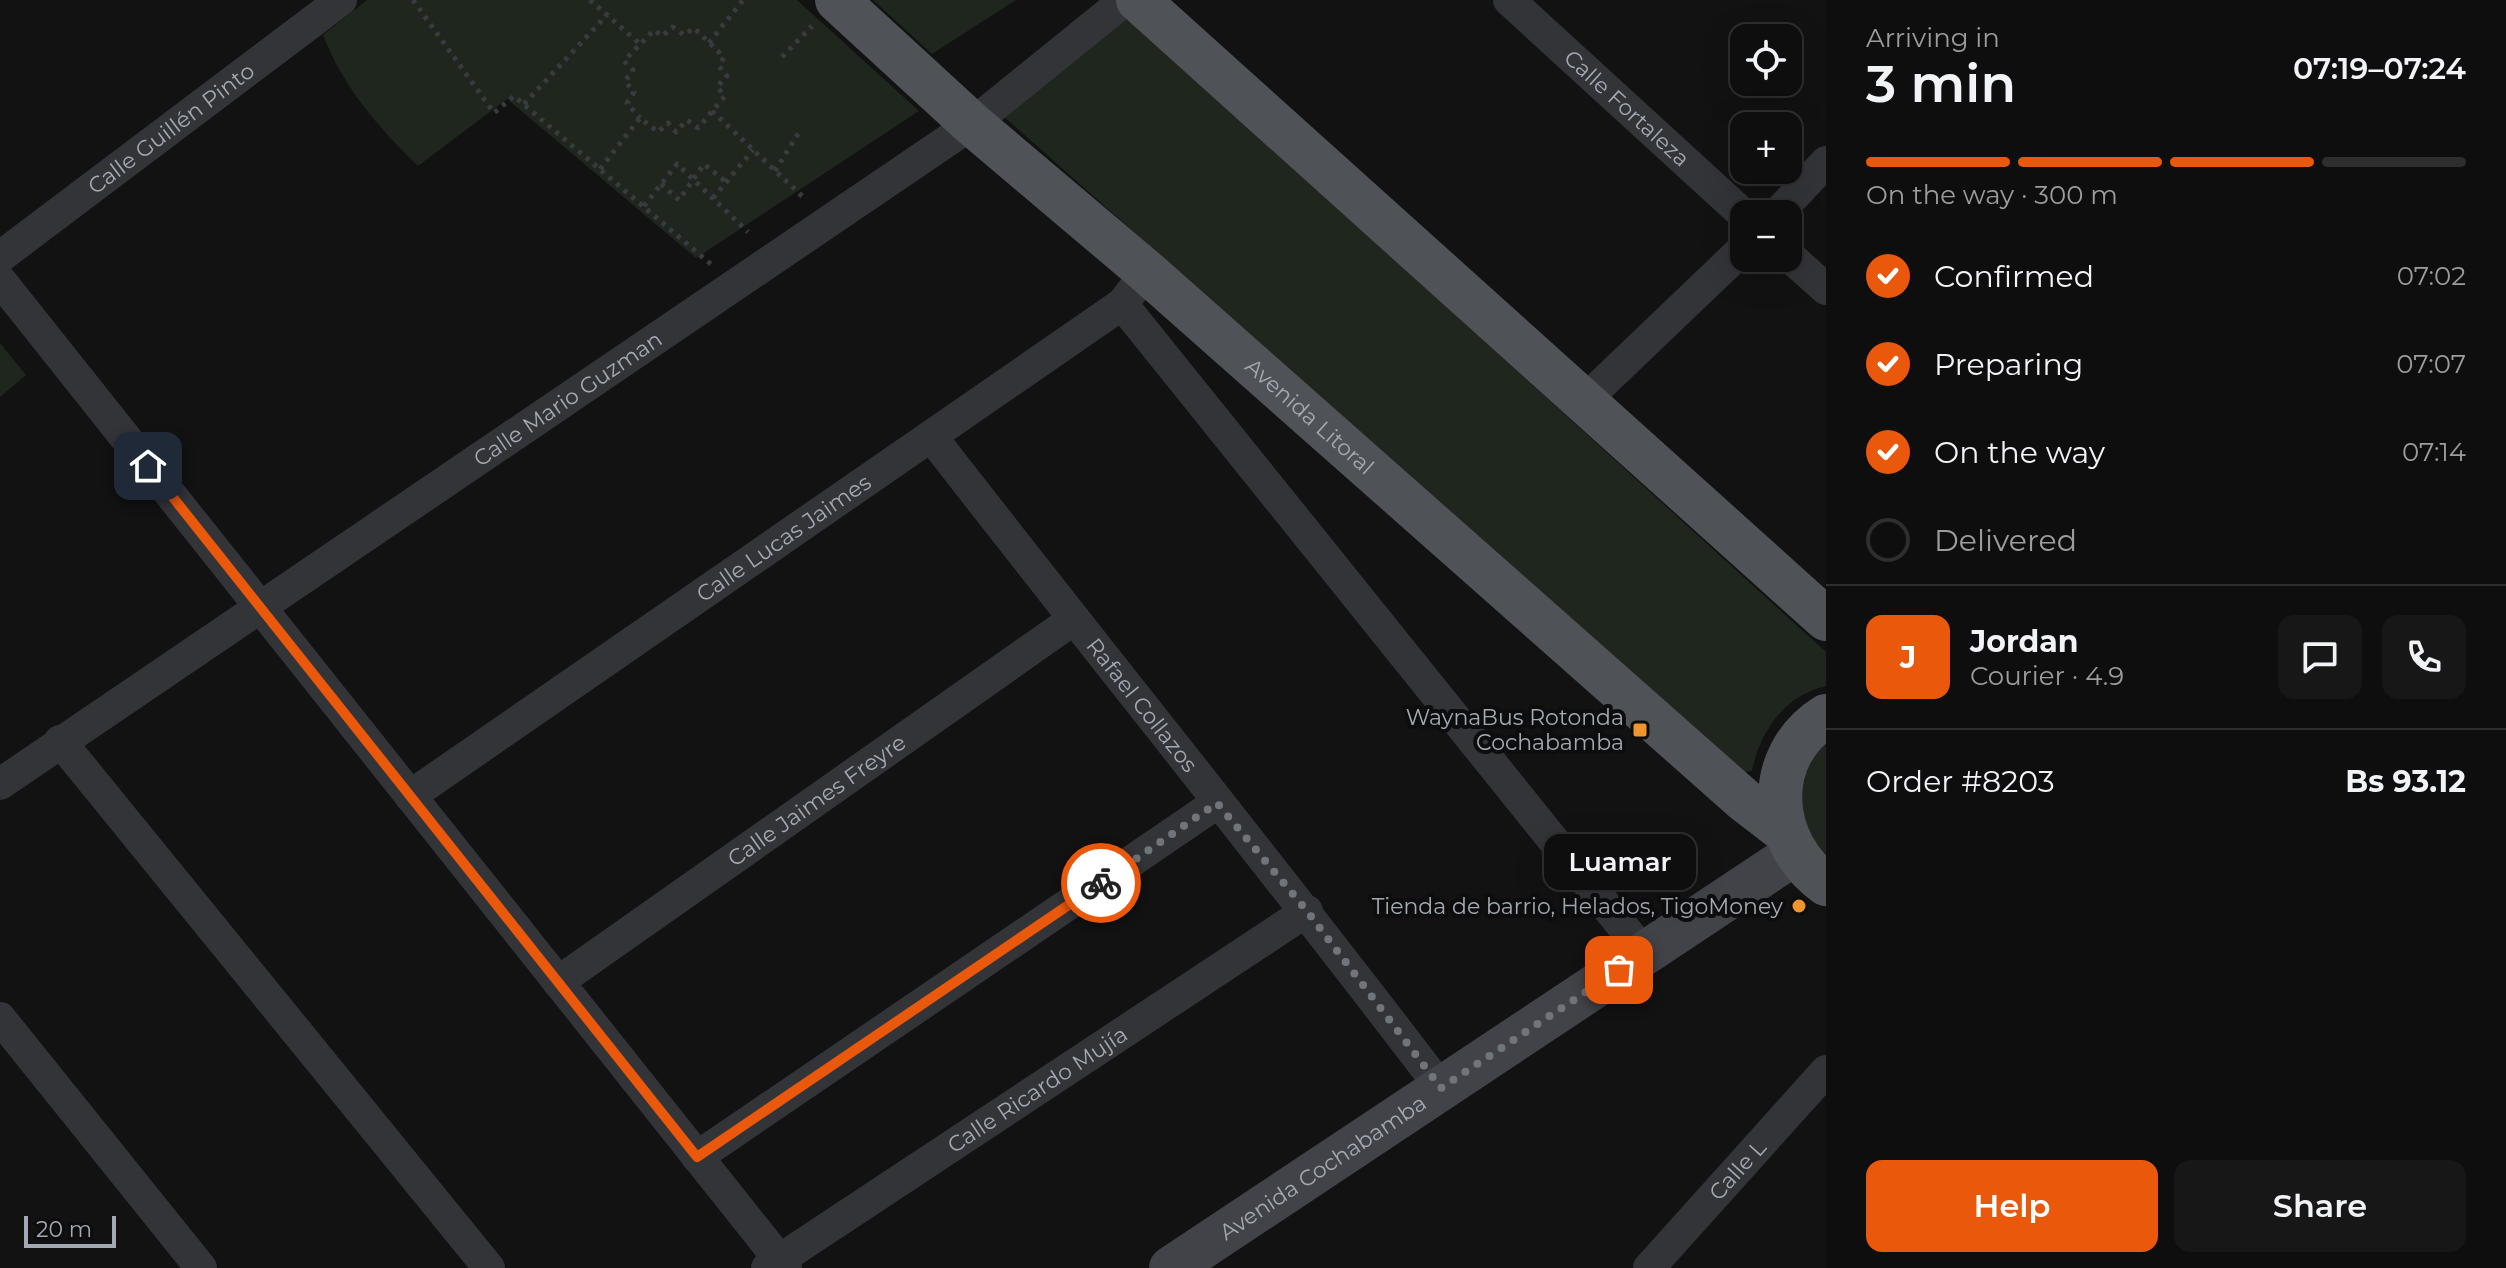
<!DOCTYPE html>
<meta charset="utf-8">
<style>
body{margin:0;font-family:Montserrat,sans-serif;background:#171717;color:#f1f3f6;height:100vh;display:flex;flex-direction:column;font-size:30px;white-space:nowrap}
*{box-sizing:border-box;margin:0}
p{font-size:26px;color:#9b9c9e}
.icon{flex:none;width:44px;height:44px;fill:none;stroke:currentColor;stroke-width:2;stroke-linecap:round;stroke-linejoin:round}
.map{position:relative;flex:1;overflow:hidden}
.panel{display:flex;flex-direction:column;background:#0e0e0e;width:680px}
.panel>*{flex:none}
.fabs{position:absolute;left:1730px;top:24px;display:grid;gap:16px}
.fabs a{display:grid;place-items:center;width:72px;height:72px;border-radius:16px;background:#0e0e0e;box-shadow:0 8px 32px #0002,0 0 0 2px #2e2e2e;font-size:40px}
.scale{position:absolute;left:24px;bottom:20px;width:92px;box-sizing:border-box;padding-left:8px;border:4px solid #a3aab4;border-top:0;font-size:22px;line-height:28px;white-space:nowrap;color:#a3aab4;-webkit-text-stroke:6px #0d0d0e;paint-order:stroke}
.pin{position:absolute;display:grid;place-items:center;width:68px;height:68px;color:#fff;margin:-34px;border-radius:16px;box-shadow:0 4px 12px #0006}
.courier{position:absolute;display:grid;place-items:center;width:80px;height:80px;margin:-40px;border:6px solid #ea580c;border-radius:50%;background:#fff;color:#222;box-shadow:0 2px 10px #0007}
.bubble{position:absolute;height:56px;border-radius:16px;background:#0e0e0e;box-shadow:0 8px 32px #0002,0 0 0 2px #2e2e2e;font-size:26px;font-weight:600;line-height:56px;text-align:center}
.summary em{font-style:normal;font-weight:600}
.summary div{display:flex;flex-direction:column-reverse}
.summary{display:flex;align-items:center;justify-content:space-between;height:136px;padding:0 40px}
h1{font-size:52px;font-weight:600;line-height:60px}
.bar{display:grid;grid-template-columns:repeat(4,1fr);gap:12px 8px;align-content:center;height:96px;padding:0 40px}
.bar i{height:10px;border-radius:6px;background:#2e2e2e}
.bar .active{background:#ea580c}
.bar p{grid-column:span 4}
.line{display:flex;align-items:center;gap:20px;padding:0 40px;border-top:2px solid #2e2e2e}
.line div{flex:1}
.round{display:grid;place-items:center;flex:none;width:84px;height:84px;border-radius:16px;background:#171717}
ol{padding:0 40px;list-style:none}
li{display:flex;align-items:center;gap:24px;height:88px}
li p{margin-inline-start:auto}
li .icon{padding:8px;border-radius:50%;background:#ea580c;color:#fff;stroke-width:4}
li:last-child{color:#9b9c9e}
li i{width:44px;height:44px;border:4px solid #2e2e2e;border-radius:50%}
.primary-button{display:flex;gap:16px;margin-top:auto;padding:16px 40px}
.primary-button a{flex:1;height:92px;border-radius:16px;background:#ea580c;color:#fff;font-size:32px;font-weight:600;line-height:92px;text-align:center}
.primary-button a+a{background:#171717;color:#f1f3f6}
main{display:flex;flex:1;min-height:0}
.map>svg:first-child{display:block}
</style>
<main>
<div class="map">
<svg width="1826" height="1268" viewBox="0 0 1826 1268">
<rect width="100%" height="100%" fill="#121213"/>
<!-- green -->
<path fill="#1e261e" d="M 367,0 L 797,0 L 919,111 L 696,258 L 507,99 L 418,166 C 378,127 343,87 323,35 Z
M 873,0 L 1016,0 L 932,54 Z
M 1129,18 L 1826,652 L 1826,686 C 1785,695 1760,731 1752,771 L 1743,772 L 993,107 Z
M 0,343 L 26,375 L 0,397 Z
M 1826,741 L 1826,854 C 1791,826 1797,770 1826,741 Z"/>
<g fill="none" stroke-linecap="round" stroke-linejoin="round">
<!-- path -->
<path stroke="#393b3f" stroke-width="5" stroke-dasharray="4 6" stroke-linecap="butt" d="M 413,0 L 494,113 L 514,96 L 713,266
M 590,0 L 640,44
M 709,43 L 743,0
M 782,57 L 812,26
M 524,104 L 607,15
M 712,111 L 803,197
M 600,169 L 640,118 L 658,132 L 668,123 L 676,132 L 687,120 L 698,128 L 725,96 L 717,87 L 727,76 L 719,66 L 724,57 L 694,28 L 684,35 L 673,27 L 662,36 L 654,30 L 624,61 L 633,70 L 625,81 L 634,92 L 627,103 L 640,118
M 775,171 L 801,129
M 661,184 L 679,200 L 704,164 L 726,182
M 713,198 L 753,150
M 644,206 L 677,164 L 748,232"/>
<!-- street -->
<g stroke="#333438" stroke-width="32">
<path id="s1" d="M 1509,0 L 1744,215"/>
<path d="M 1777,214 L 1826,162"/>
<path d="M 1788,255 L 1826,289"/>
<path id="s2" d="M 0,257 L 341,0"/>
<path d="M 0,280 L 786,1268"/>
<path d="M 1122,304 L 1644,953"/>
<path d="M 1585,400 L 1744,248"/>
<path id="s3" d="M 931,436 C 1100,654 1274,868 1441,1088"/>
<path d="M 60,741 L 489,1268"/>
<path id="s4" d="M 0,784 L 972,124 L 1125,0"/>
<path id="s5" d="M 410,796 L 1122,304 L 1147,272"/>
<path id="s6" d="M 558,982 L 1074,619"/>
<path d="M 0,1018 L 201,1268"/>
<path d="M 697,1157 L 1217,803"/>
<path id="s7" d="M 767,1268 L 1307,911"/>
<path id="s8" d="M 1649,1268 L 1826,1071"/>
</g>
<!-- secondary -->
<path stroke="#414348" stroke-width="44" id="s9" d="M 1171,1268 L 1794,854"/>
<!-- primary -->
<g stroke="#4f5257" stroke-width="44">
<path id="s10" d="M 837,0 L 972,124 L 1147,272 L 1744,800 L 1783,830"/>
<path d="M 1138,0 L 1826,619"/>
<path d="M 1826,716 C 1762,756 1768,843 1826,884"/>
</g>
</g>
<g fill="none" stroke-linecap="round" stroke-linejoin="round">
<!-- done -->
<path stroke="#70757c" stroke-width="8" stroke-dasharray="0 14.4" d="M 1101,883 L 1217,803 L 1307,911 L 1441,1088 L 1619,970"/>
<!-- route -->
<path stroke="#ea580c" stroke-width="10" d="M 148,466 L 697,1157 L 1101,883"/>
</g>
<!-- markers -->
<g fill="#ef952e" stroke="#0d0d0e" stroke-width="3">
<rect x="1632" y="722" width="16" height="16" rx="4"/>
<circle cx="1799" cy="906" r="8"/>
</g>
<g text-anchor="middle" stroke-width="8" stroke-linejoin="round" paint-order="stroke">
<!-- street labels -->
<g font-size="22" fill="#a3aab4" stroke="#0d0d0e">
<text dy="8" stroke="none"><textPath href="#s1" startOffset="160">Calle Fortaleza</textPath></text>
<text dy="8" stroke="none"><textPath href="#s2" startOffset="214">Calle Guillén Pinto</textPath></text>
<text dy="8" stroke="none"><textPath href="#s4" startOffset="686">Calle Mario Guzman</textPath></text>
<text dy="8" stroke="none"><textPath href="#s10" startOffset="630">Avenida Litoral</textPath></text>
<text dy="8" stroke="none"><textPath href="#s5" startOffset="454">Calle Lucas Jaimes</textPath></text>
<text dy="8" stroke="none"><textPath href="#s3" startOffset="342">Rafael Collazos</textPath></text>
<text dy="8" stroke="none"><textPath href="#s6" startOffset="316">Calle Jaimes Freyre</textPath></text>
<text dy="8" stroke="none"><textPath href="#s7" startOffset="324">Calle Ricardo Mujía</textPath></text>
<text dy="8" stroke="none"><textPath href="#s9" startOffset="182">Avenida Cochabamba</textPath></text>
<text dy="8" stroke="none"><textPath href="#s8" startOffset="132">Calle L</textPath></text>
</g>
<!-- poi labels -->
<g font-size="22" fill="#a3aab4" stroke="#0d0d0e" text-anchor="end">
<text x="1624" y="725">WaynaBus Rotonda<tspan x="1624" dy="25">Cochabamba</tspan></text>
<text x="1783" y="914">Tienda de barrio, Helados, TigoMoney</text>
</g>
</g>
</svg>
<div class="fabs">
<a><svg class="icon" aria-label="locate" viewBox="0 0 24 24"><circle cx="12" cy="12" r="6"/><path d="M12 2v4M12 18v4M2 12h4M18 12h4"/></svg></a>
<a>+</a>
<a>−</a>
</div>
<div class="scale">20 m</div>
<div class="pin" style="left:1619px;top:970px;background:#ea580c"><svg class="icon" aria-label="bag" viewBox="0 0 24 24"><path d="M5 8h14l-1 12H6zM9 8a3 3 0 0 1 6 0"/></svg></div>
<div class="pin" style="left:148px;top:466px;background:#1f2937"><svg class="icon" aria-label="home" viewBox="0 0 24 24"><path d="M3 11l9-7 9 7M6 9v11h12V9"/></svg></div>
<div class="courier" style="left:1101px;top:883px"><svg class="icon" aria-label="bike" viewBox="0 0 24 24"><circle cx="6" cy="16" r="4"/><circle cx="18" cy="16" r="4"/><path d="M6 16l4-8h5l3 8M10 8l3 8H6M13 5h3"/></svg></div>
<div class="bubble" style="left:1544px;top:834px;width:152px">Luamar</div>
</div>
<section class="panel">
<div class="summary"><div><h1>3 min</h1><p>Arriving in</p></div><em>07:19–07:24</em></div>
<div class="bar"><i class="active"></i><i class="active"></i><i class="active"></i><i></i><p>On the way · 300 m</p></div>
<ol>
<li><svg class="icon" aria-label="check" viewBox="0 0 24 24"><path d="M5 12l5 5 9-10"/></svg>Confirmed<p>07:02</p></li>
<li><svg class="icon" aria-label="check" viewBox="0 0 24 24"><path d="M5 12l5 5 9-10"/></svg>Preparing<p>07:07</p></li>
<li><svg class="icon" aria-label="check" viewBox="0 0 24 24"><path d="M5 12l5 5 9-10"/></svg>On the way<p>07:14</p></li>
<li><i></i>Delivered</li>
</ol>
<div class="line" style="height:144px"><b class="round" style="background:#ea580c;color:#fff">J</b><div><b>Jordan</b><p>Courier · 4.9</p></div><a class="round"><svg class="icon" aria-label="chat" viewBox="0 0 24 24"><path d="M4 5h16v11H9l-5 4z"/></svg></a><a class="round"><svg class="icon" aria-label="phone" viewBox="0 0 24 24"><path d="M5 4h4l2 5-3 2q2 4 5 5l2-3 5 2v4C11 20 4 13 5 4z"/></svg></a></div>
<div class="line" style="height:104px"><div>Order #8203</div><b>Bs 93.12</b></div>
<div class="primary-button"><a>Help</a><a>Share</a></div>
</section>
</main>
